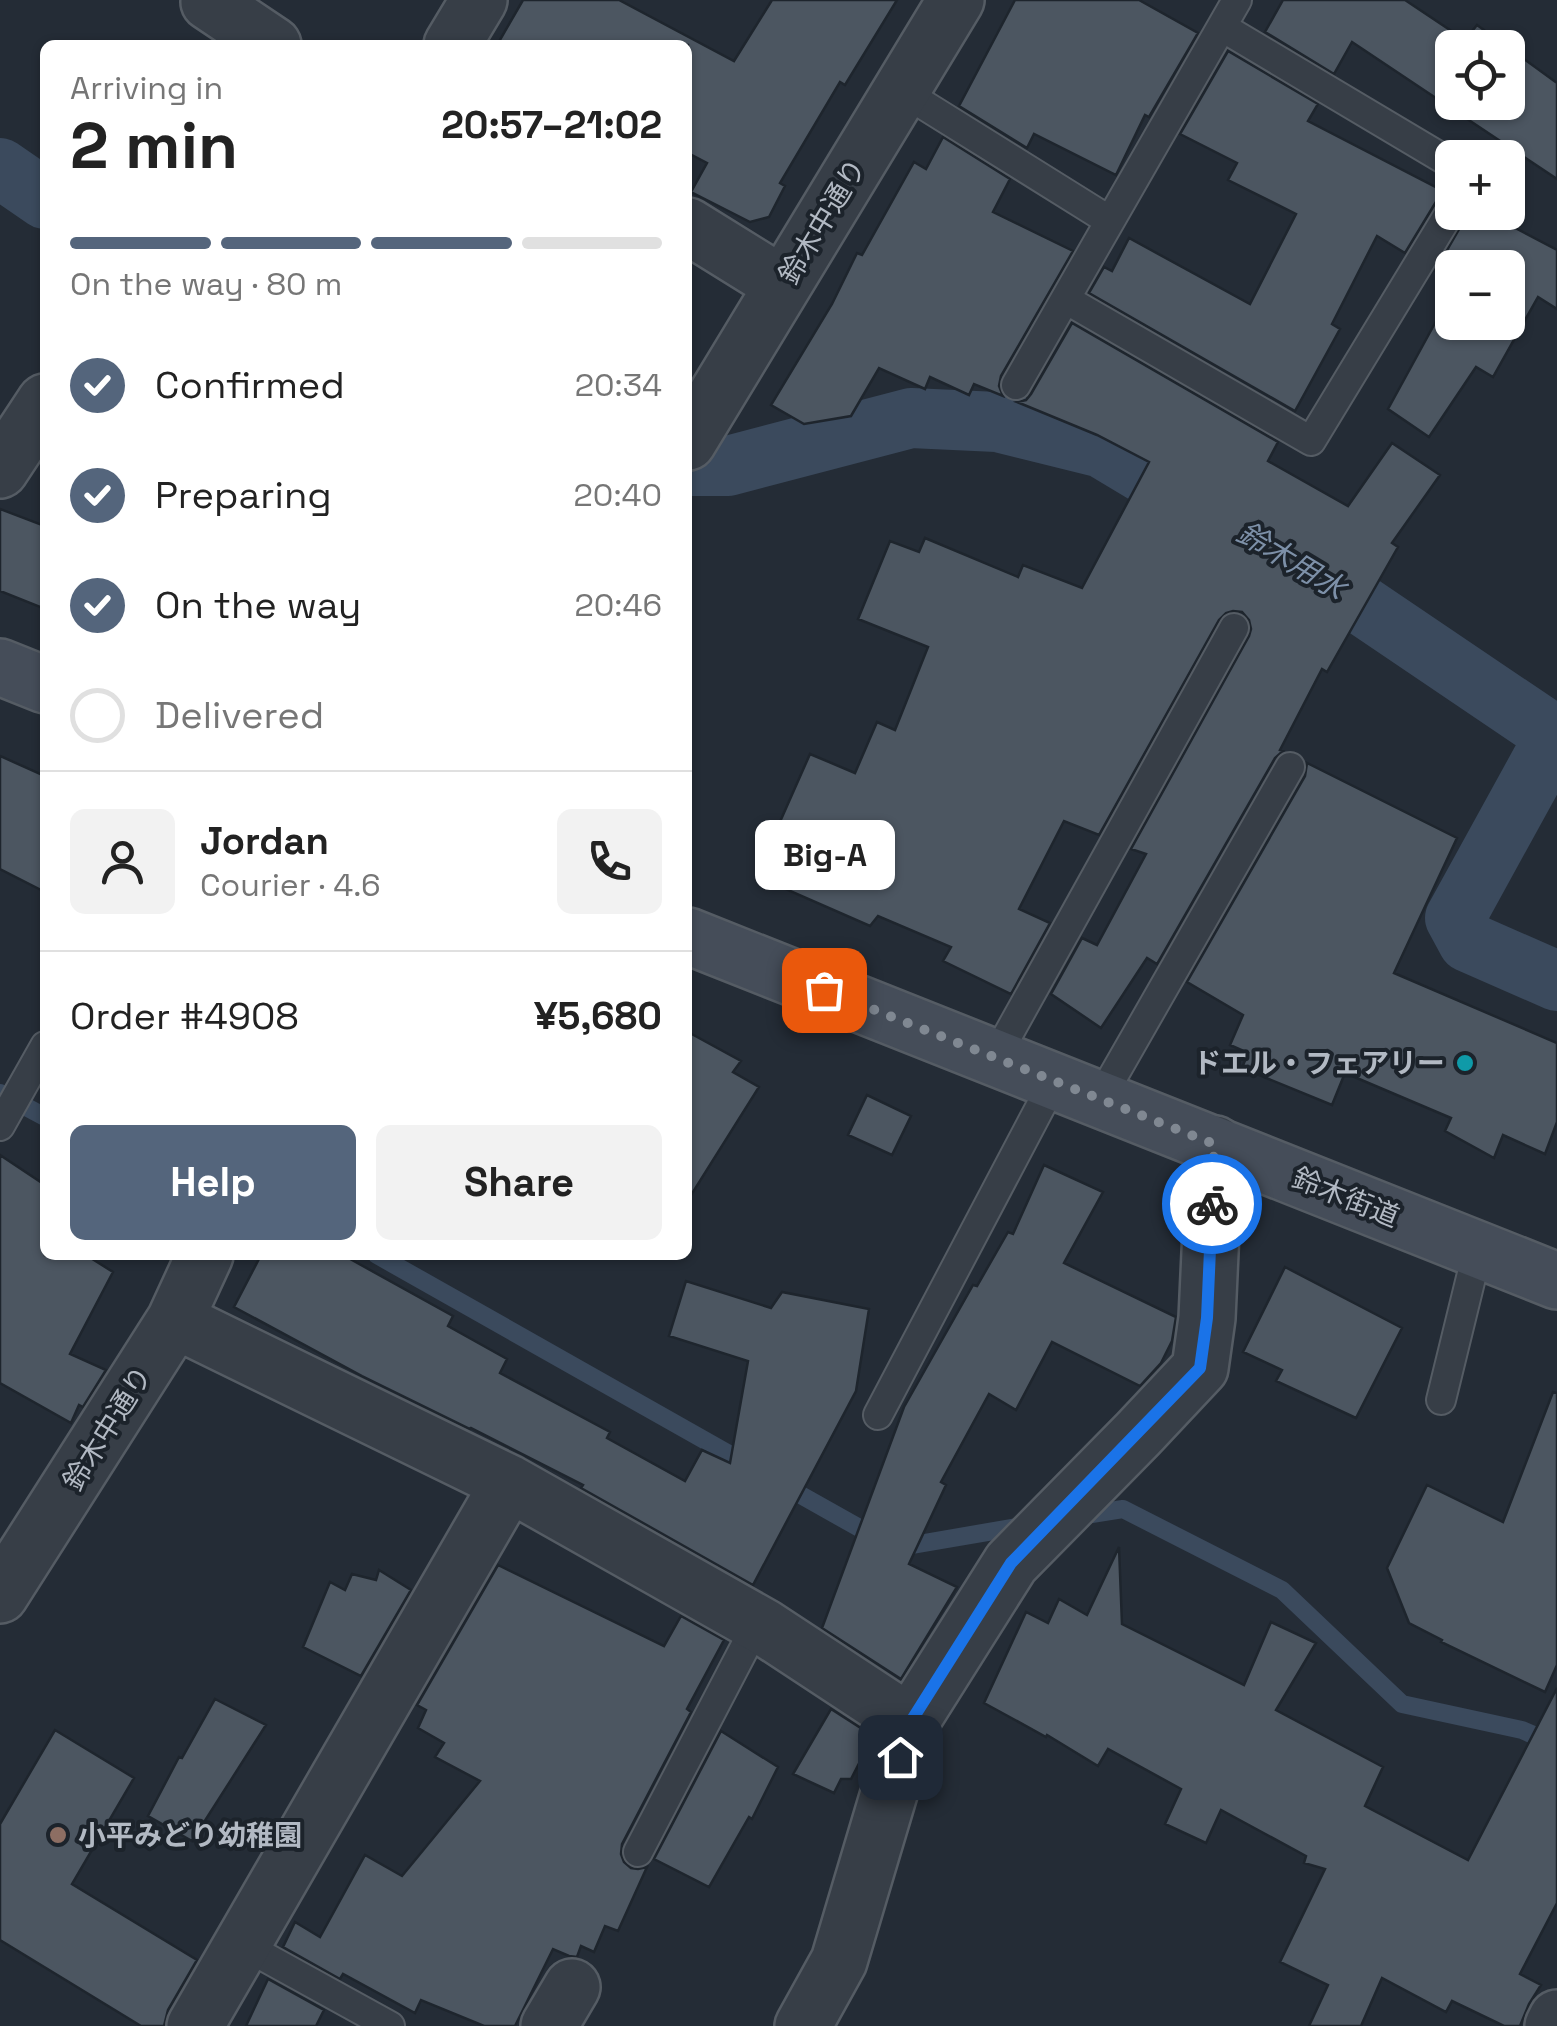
<!DOCTYPE html>
<meta charset="utf-8">
<style>
body{margin:0;font-family:"Space Grotesk","Noto Sans JP",sans-serif;background:#f2f2f2;color:#222;height:100vh;display:flex;flex-direction:column;font-size:38px;white-space:nowrap}
*{box-sizing:border-box;margin:0}
p{font-size:32px;color:#767676}
.icon{flex:none;width:55px;height:55px;fill:none;stroke:currentColor;stroke-width:2;stroke-linecap:round;stroke-linejoin:round}
.map{position:relative;flex:1;overflow:hidden}
.side{position:absolute;left:40px;top:40px;width:652px;height:1220px;display:flex;flex-direction:column;background:#fff;border-radius:15px;box-shadow:0 2px 8px #0004}
.side>*{flex:none}
.tools{position:absolute;left:1435px;top:30px;display:grid;gap:20px}
.tools a{display:grid;place-items:center;width:90px;height:90px;border-radius:15px;background:#fff;box-shadow:0 2px 8px #0004;font-size:50px}
.pin{position:absolute;display:grid;place-items:center;width:85px;height:85px;color:#fff;margin:-42px;border-radius:20px;box-shadow:0 5px 15px #0006}
.courier{position:absolute;display:grid;place-items:center;width:100px;height:100px;margin:-50px;border:8px solid #1a73e8;border-radius:50%;background:#fff;color:#222;box-shadow:0 2px 12px #0007}
.bubble{position:absolute;height:70px;border-radius:15px;background:#fff;box-shadow:0 2px 8px #0004;font-size:32px;font-weight:600;line-height:70px;text-align:center}
.summary em{font-style:normal;font-weight:600}
.summary div{display:flex;flex-direction:column-reverse}
.summary{display:flex;align-items:center;justify-content:space-between;height:170px;padding:0 30px}
h1{font-size:65px;font-weight:600;line-height:75px}
.bar{display:grid;grid-template-columns:repeat(4,1fr);gap:15px 10px;align-content:center;height:120px;padding:0 30px}
.bar i{height:12px;border-radius:8px;background:#e0e0e0}
.bar .on{background:#54657c}
.bar p{grid-column:span 4}
.line{display:flex;align-items:center;gap:25px;padding:0 30px;border-top:2px solid #e0e0e0}
.line div{flex:1}
.round{display:grid;place-items:center;flex:none;width:105px;height:105px;border-radius:15px;background:#f2f2f2}
ol{padding:0 30px;list-style:none}
li{display:flex;align-items:center;gap:30px;height:110px}
li p{margin-inline-start:auto}
li .icon{padding:10px;border-radius:50%;background:#54657c;color:#fff;stroke-width:4}
li:last-child{color:#767676}
li i{width:55px;height:55px;border:5px solid #e0e0e0;border-radius:50%}
.primary-button{display:flex;gap:20px;margin-top:auto;padding:20px 30px}
.primary-button a{flex:1;height:115px;border-radius:15px;background:#54657c;color:#fff;font-size:40px;font-weight:600;line-height:115px;text-align:center}
.primary-button a+a{background:#f2f2f2;color:#222}
.map>svg:first-child{display:block}
</style>
<div class="map">
<svg width="1557" height="2026" viewBox="0 0 1557 2026">
<rect width="100%" height="100%" fill="#242c36"/>
<g fill="none" stroke-linecap="round" stroke-linejoin="round">
<!-- stream -->
<path stroke="#3b4a5d" stroke-width="18" d="M 0,1093 L 45,1117
M 377,1255 L 752,1467
M 783,1485 L 895,1548 L 1029,1525
M 1079,1516 L 1123,1509 L 1282,1590 L 1402,1704 L 1522,1730 L 1557,1745"/>
<!-- canal -->
<path stroke="#3b4a5d" stroke-width="60" d="M 0,168 L 45,199
M 688,466 L 728,466 L 911,418 L 997,422 L 1102,448 L 1212,514
M 1295,564 L 1344,593 L 1548,731 L 1549,747 L 1455,918 L 1468,942 L 1557,981"/>
</g>
<!-- building -->
<path fill="#4c5661" stroke="#1e252d" stroke-width="2.5" fill-rule="evenodd" d="M 523,0 L 619,0 L 734,61 L 772,0 L 897,0 L 845,85 L 840,82 L 780,183 L 785,186 L 769,217 L 750,222 L 691,192 L 707,163 L 688,153 L 688,45 L 497,45 Z
M 1015,0 L 1139,0 L 1198,33 L 1149,117 L 1145,115 L 1116,175 L 1034,134 L 1027,148 L 959,106 Z
M 1283,0 L 1405,0 L 1465,40 L 1477,25 L 1557,83 L 1557,179 L 1352,42 L 1334,74 L 1265,32 ZM 1452,48 L 1508,48 L 1508,102 L 1452,102 Z
M 1228,51 L 1318,104 L 1308,121 L 1447,193 L 1437,200 L 1405,253 L 1377,236 L 1332,324 L 1340,329 L 1295,411 L 1089,293 L 1104,267 L 1112,271 L 1129,238 L 1250,304 L 1296,214 L 1228,180 L 1237,163 L 1180,134 Z
M 943,137 L 1010,179 L 993,212 L 1073,251 L 1001,376 L 999,386 L 1003,396 L 974,384 L 969,395 L 930,377 L 925,389 L 879,368 L 851,416 L 804,424 L 771,405 L 832,304 L 857,253 L 862,255 L 914,162 L 926,169 Z
M 1469,212 L 1485,212 L 1557,250 L 1557,309 L 1538,297 L 1493,377 L 1476,367 L 1429,437 L 1388,409 L 1452,292 L 1452,322 L 1508,322 L 1508,268 L 1452,268 L 1452,281 L 1435,271 Z
M 1072,323 L 1278,442 L 1268,461 L 1348,506 L 1392,443 L 1440,475 L 1392,543 L 1398,547 L 1327,672 L 1322,669 L 1280,750 L 1283,751 L 1275,758 L 1157,964 L 1147,958 L 1101,1028 L 1051,994 L 1082,938 L 1097,945 L 1146,854 L 1131,849 L 1249,636 L 1251,629 L 1249,620 L 1242,612 L 1233,611 L 1226,613 L 1219,620 L 1099,835 L 1064,821 L 1019,909 L 1050,923 L 1011,994 L 943,961 L 951,947 L 878,916 L 870,926 L 756,876 L 810,754 L 855,773 L 877,722 L 895,730 L 928,647 L 858,619 L 890,541 L 919,552 L 925,538 L 1018,577 L 1023,565 L 1082,588 L 1149,462 L 1097,435 L 1017,402 L 1026,400 L 1031,394 Z
M 0,509 L 45,526 L 45,609 L 0,591 Z
M 0,756 L 45,776 L 45,892 L 0,869 Z
M 1307,763 L 1457,838 L 1394,973 L 1557,1043 L 1557,1122 L 1545,1154 L 1503,1135 L 1494,1158 L 1445,1131 L 1451,1118 L 1345,1073 L 1332,1105 L 1242,1068 L 1248,1053 L 1230,1045 L 1243,1015 L 1187,982 L 1305,776 Z
M 688,1032 L 741,1061 L 733,1072 L 759,1087 L 688,1200 Z
M 867,1095 L 911,1116 L 892,1155 L 848,1135 Z
M 0,1155 L 45,1185 L 45,1255 L 86,1255 L 113,1272 L 70,1354 L 106,1370 L 83,1407 L 79,1405 L 71,1423 L 0,1383 Z
M 1044,1165 L 1103,1192 L 1064,1263 L 1176,1317 L 1172,1341 L 1161,1363 L 1140,1386 L 1052,1342 L 1016,1410 L 989,1394 L 941,1482 L 946,1485 L 909,1564 L 957,1587 L 901,1679 L 822,1628 L 904,1407 L 973,1285 L 977,1286 L 1008,1232 L 1013,1234 Z
M 261,1255 L 343,1255 L 453,1316 L 448,1326 L 507,1359 L 500,1373 L 610,1432 L 607,1438 L 685,1481 L 702,1450 L 730,1463 L 748,1361 L 669,1336 L 686,1281 L 771,1308 L 782,1292 L 869,1309 L 856,1391 L 753,1585 L 581,1488 L 583,1485 L 471,1428 L 470,1429 L 362,1376 L 234,1307 Z
M 1285,1267 L 1402,1328 L 1356,1418 L 1276,1381 L 1282,1370 L 1243,1352 Z
M 1553,1392 L 1557,1393 L 1557,1665 L 1545,1692 L 1441,1642 L 1442,1640 L 1409,1623 L 1387,1568 L 1427,1485 L 1503,1522 Z
M 1119,1547 L 1122,1624 L 1244,1685 L 1271,1622 L 1316,1643 L 1276,1710 L 1383,1767 L 1365,1806 L 1468,1860 L 1557,1688 L 1557,1903 L 1520,1974 L 1541,1985 L 1529,2004 L 1520,2026 L 1504,2026 L 1452,2001 L 1446,2012 L 1382,1978 L 1361,2026 L 1309,2026 L 1328,1985 L 1280,1962 L 1325,1869 L 1304,1863 L 1306,1856 L 1221,1810 L 1206,1843 L 1165,1824 L 1181,1789 L 1108,1749 L 1098,1766 L 1047,1735 L 1046,1737 L 984,1703 L 1026,1612 L 1048,1623 L 1059,1599 L 1087,1615 Z
M 498,1565 L 664,1646 L 681,1616 L 724,1640 L 687,1709 L 691,1712 L 622,1844 L 621,1854 L 624,1862 L 631,1868 L 638,1869 L 647,1867 L 618,1931 L 605,1926 L 594,1952 L 581,1946 L 577,1957 L 569,1956 L 553,1949 L 515,2026 L 484,2026 L 421,2000 L 415,2013 L 343,1974 L 340,1979 L 283,1947 L 295,1922 L 320,1937 L 365,1855 L 402,1876 L 480,1781 L 435,1757 L 444,1743 L 418,1728 L 426,1710 L 417,1705 Z
M 379,1570 L 411,1590 L 361,1676 L 303,1647 L 330,1582 L 345,1590 L 352,1574 L 376,1580 Z
M 215,1699 L 266,1725 L 192,1841 L 148,1816 L 179,1757 L 182,1758 Z
M 831,1709 L 870,1734 L 867,1738 L 871,1740 L 851,1779 L 841,1779 L 834,1793 L 793,1774 Z
M 55,1730 L 134,1778 L 72,1884 L 197,1960 L 168,2010 L 164,2026 L 141,2026 L 0,1940 L 0,1824 Z
M 721,1731 L 778,1767 L 752,1819 L 749,1817 L 709,1887 L 654,1859 Z
M 268,1979 L 324,2010 L 316,2026 L 246,2026 Z"/>
<g fill="none" stroke-linecap="round" stroke-linejoin="round">
<!-- service casing -->
<g stroke="#555c64" stroke-width="32">
<path id="service" d="M 1222,27 L 1452,164
M 900,90 L 1110,221 L 1016,385
M 1110,221 L 1237,0
M 1067,300 L 1311,441 L 1452,209
M 995,1058 L 1234,628
M 1100,1099 L 1290,767
M 0,1126 L 45,1046
M 1441,1400 L 1478,1249
M 878,1415 L 1054,1081
M 638,1852 L 757,1624
M 243,1945 L 390,2026"/>
</g>
<!-- minor casing -->
<g stroke="#555c64" stroke-width="60">
<path id="minor" d="M 210,0 L 209,2 L 273,45
M 452,45 L 479,0
M 688,226 L 783,285
M 688,442 L 956,0
M 0,470 L 45,402
M 175,1320 L 509,1483 L 764,1627 L 910,1723
M 0,1595 L 175,1320 L 205,1255
M 195,2026 L 509,1483
M 549,2026 L 572,1987
M 803,2026 L 839,1961 L 910,1723 L 1011,1563 L 1138,1434 L 1200,1368 L 1207,1318 L 1215,1144
M 1553,2026 L 1557,2018"/>
</g>
<!-- secondary casing -->
<g stroke="#555c64" stroke-width="60">
<path id="secondary" d="M 0,667 L 45,685
M 688,936 L 1557,1281"/>
</g>
<!-- service -->
<use href="#service" stroke="#373e47" stroke-width="28"/>
<!-- minor -->
<use href="#minor" stroke="#373e47" stroke-width="55"/>
<!-- secondary -->
<use href="#secondary" stroke="#454d59" stroke-width="55"/>
</g>
<g fill="none" stroke-linecap="round" stroke-linejoin="round">
<!-- done -->
<path stroke="#808892" stroke-width="10" stroke-dasharray="0 18" d="M 824,990 L 1214,1144 L 1212,1204"/>
<!-- route -->
<path stroke="#1a73e8" stroke-width="12" d="M 900,1757 L 910,1723 L 1011,1563 L 1200,1368 L 1207,1318 L 1212,1204"/>
</g>
<!-- markers -->
<circle fill="#0f9aa8" stroke="#1c232b" stroke-width="4" cx="1465" cy="1063" r="10"/>
<circle fill="#8d6e63" stroke="#1c232b" stroke-width="4" cx="58" cy="1835" r="10"/>
<g text-anchor="middle" stroke-width="8" stroke-linejoin="round" paint-order="stroke">
<!-- street labels -->
<g font-size="28" fill="#b2b9c3" stroke="#1c232b">
<text transform="translate(822 221) rotate(-59)" y="10">鈴木中通り</text>
<text transform="translate(1346 1197) rotate(22)" y="10">鈴木街道</text>
<text transform="translate(107 1428) rotate(-58)" y="10">鈴木中通り</text>
</g>
<!-- poi labels -->
<g font-size="28" font-weight="bold" fill="#b2b9c3" stroke="#1c232b" text-anchor="end">
<text x="1445" y="1073">ドエル・フェアリー</text>
<text x="78" y="1845" text-anchor="start">小平みどり幼稚園</text>
</g>
<!-- water labels -->
<g font-size="30" font-style="italic" fill="#7d90a8" stroke="#1c232b">
<text transform="translate(1291 561) rotate(31)" y="10">鈴木用水</text>
</g>
</g>
</svg>
<div class="tools">
<a><svg class="icon" aria-label="locate" viewBox="0 0 24 24"><circle cx="12" cy="12" r="6"/><path d="M12 2v4M12 18v4M2 12h4M18 12h4"/></svg></a>
<a>+</a>
<a>−</a>
</div>
<div class="pin" style="left:824px;top:990px;background:#ea580c"><svg class="icon" aria-label="bag" viewBox="0 0 24 24"><path d="M5 8h14l-1 12H6zM9 8a3 3 0 0 1 6 0"/></svg></div>
<div class="pin" style="left:900px;top:1757px;background:#1f2937"><svg class="icon" aria-label="home" viewBox="0 0 24 24"><path d="M3 11l9-7 9 7M6 9v11h12V9"/></svg></div>
<div class="courier" style="left:1212px;top:1204px"><svg class="icon" aria-label="bike" viewBox="0 0 24 24"><circle cx="6" cy="16" r="4"/><circle cx="18" cy="16" r="4"/><path d="M6 16l4-8h5l3 8M10 8l3 8H6M13 5h3"/></svg></div>
<div class="bubble" style="left:755px;top:820px;width:140px">Big-A</div>
<section class="side">
<div class="summary"><div><h1>2 min</h1><p>Arriving in</p></div><em>20:57–21:02</em></div>
<div class="bar"><i class="on"></i><i class="on"></i><i class="on"></i><i></i><p>On the way · 80 m</p></div>
<ol>
<li><svg class="icon" aria-label="check" viewBox="0 0 24 24"><path d="M5 12l5 5 9-10"/></svg>Confirmed<p>20:34</p></li>
<li><svg class="icon" aria-label="check" viewBox="0 0 24 24"><path d="M5 12l5 5 9-10"/></svg>Preparing<p>20:40</p></li>
<li><svg class="icon" aria-label="check" viewBox="0 0 24 24"><path d="M5 12l5 5 9-10"/></svg>On the way<p>20:46</p></li>
<li><i></i>Delivered</li>
</ol>
<div class="line" style="height:180px"><a class="round"><svg class="icon" aria-label="person" viewBox="0 0 24 24"><circle cx="12" cy="8" r="4"/><path d="M4 21q1-7 8-7t8 7"/></svg></a><div><b>Jordan</b><p>Courier · 4.6</p></div><a class="round"><svg class="icon" aria-label="phone" viewBox="0 0 24 24"><path d="M5 4h4l2 5-3 2q2 4 5 5l2-3 5 2v4C11 20 4 13 5 4z"/></svg></a></div>
<div class="line" style="height:130px"><div>Order #4908</div><b>¥5,680</b></div>
<div class="primary-button"><a>Help</a><a>Share</a></div>
</section>
</div>
